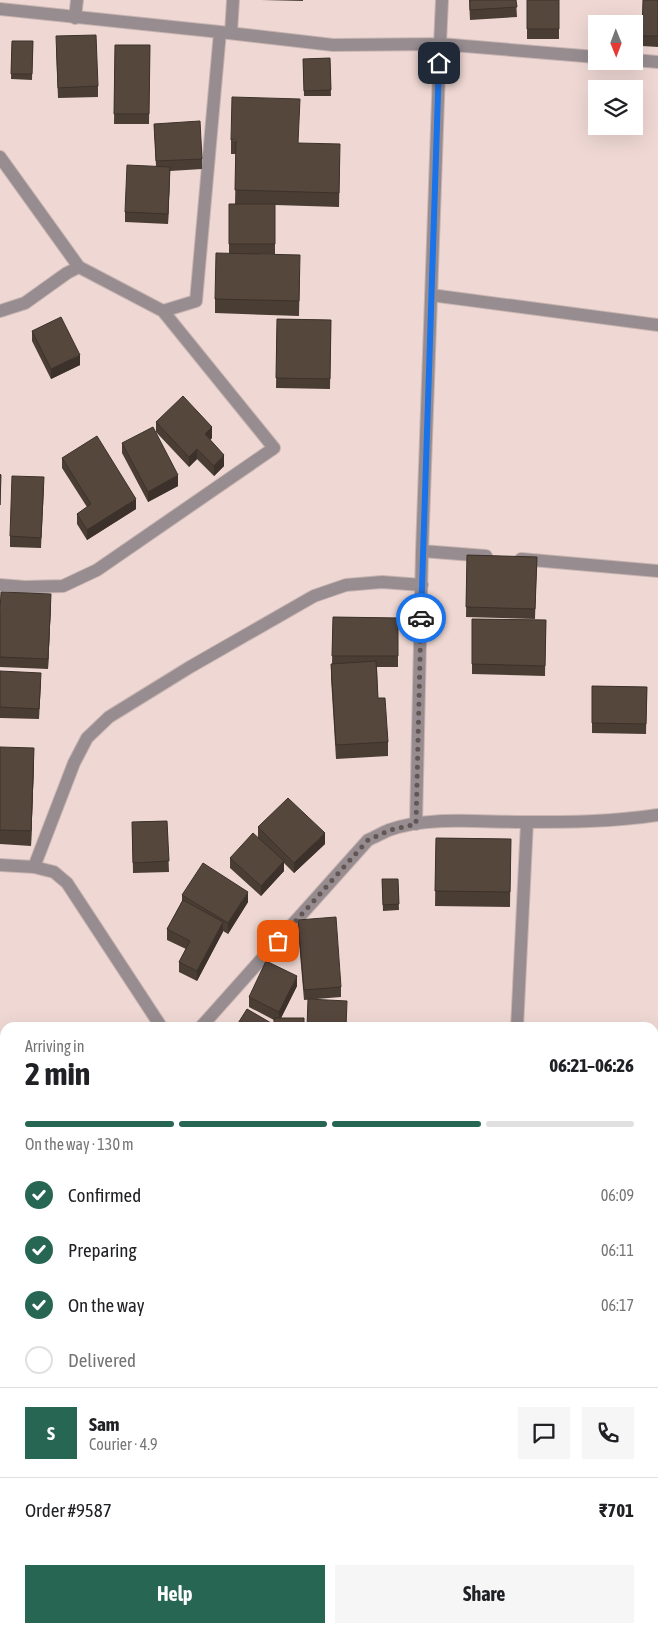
<!DOCTYPE html>
<meta charset="utf-8">
<style>
body{margin:0;font-family:"Asap Condensed",sans-serif;background:#f6f6f6;color:#202124;height:100vh;display:flex;flex-direction:column;font-size:19px;white-space:nowrap}
*{box-sizing:border-box;margin:0}
p{font-size:16px;color:#757577}
.icon{flex:none;width:28px;height:28px;fill:none;stroke:currentColor;stroke-width:2;stroke-linecap:round;stroke-linejoin:round}
.map{position:relative;flex:1;overflow:hidden}
.panel{position:absolute;left:0px;top:1022px;width:659px;height:611px;display:flex;flex-direction:column;background:#fff;border-radius:15px 15px 0 0;box-shadow:0 5px 20px #0002}
.panel>*{flex:none}
.needle{width:32px;rotate:179deg}
.controls{position:absolute;left:588px;top:15px;display:grid;gap:10px}
.controls a{display:grid;place-items:center;width:55px;height:55px;border-radius:0px;background:#fff;box-shadow:0 5px 20px #0002;font-size:25px}
.pin{position:absolute;display:grid;place-items:center;width:42px;height:42px;color:#fff;margin:-21px;border-radius:10px;box-shadow:0 2px 8px #0006}
.courier{position:absolute;display:grid;place-items:center;width:50px;height:50px;margin:-25px;border:4px solid #1a73e8;border-radius:50%;background:#fff;color:#222;box-shadow:0 1px 6px #0007}
.summary em{font-style:normal;font-weight:700}
.summary div{display:flex;flex-direction:column-reverse}
.summary{display:flex;align-items:center;justify-content:space-between;height:85px;padding:0 25px}
h1{font-size:32px;font-weight:700;line-height:38px}
.bar{display:grid;grid-template-columns:repeat(4,1fr);gap:8px 5px;align-content:center;height:60px;padding:0 25px}
.bar i{height:6px;border-radius:4px;background:#e0e0e0}
.bar .active{background:#276652}
.bar p{grid-column:span 4}
.line{display:flex;align-items:center;gap:12px;padding:0 25px;border-top:1px solid #e0e0e0}
.line div{flex:1}
.round{display:grid;place-items:center;flex:none;width:52px;height:52px;border-radius:0px;background:#f6f6f6}
ol{padding:0 25px;list-style:none}
li{display:flex;align-items:center;gap:15px;height:55px}
li p{margin-inline-start:auto}
li .icon{padding:5px;border-radius:50%;background:#276652;color:#fff;stroke-width:4}
li:last-child{color:#757577}
li i{width:28px;height:28px;border:2px solid #e0e0e0;border-radius:50%}
.action{display:flex;gap:10px;margin-top:auto;padding:10px 25px}
.action a{flex:1;height:58px;border-radius:0px;background:#276652;color:#fff;font-size:20px;font-weight:700;line-height:58px;text-align:center}
.action a+a{background:#f6f6f6;color:#202124}
.map>svg:first-child{display:block}
</style>
<div class="map">
<svg width="658" height="1633" viewBox="0 0 658 1633">
<rect width="100%" height="100%" fill="#efd8d4"/>
<g fill="none" stroke-linecap="round" stroke-linejoin="round">
<!-- minor casing -->
<g stroke="#c8b4b1" stroke-width="14">
<path id="minor" d="M 0,9 L 220,32 L 196,301 L 163,311 L 79,267 L 0,157
M 75,18 L 77,0
M 220,32 L 333,45 L 440,44 L 442,0
M 231,33 L 233,0
M 634,60 L 658,62
M 431,295 L 658,325
M 0,311 L 25,303 L 67,273 L 79,267
M 422,551 L 486,556
M 521,559 L 658,571
M 0,585 L 25,587 L 63,586 L 97,570 L 274,448 L 163,311
M 416,824 L 422,551 L 440,44 L 596,57
M 0,865 L 34,867 L 54,872 L 67,883 L 162,1028
M 34,867 L 74,763 L 87,738 L 109,717 L 190,667 L 314,596 L 346,585 L 382,582 L 422,585
M 200,1028 L 368,840 C 375,837 382,833 389,830 C 428,816 480,822 521,822 C 567,822 613,822 658,815
M 517,1028 L 527,822
M 654,1158 L 658,1158
M 0,1261 L 5,1257
M 654,1398 L 658,1398
M 654,1587 L 658,1587
M 12,1633 L 12,1629
M 221,1633 L 222,1629
M 419,1633 L 420,1629
M 569,1633 L 570,1629"/>
</g>
<!-- minor -->
<use href="#minor" stroke="#978d90" stroke-width="12"/>
</g>
<!-- wall -->
<path fill="#4a3d34" d="M 261,0 L 303,0 L 303,1 Z
M 469,0 L 516,0 L 517,17 L 470,20 Z
M 527,0 L 559,0 L 559,39 L 527,39 Z
M 643,0 L 658,0 L 658,47 L 642,46 Z
M 12,41 L 33,41 L 32,80 L 11,79 Z
M 115,45 L 150,45 L 149,124 L 114,124 Z
M 56,47 L 98,86 L 98,97 L 58,98 Z
M 330,58 L 331,96 L 304,96 L 303,59 Z
M 154,124 L 202,159 L 202,169 L 170,171 L 168,224 L 125,222 L 125,212 L 156,166 Z
M 231,140 L 299,143 L 340,158 L 339,207 L 275,205 L 275,254 L 259,254 L 300,270 L 299,316 L 215,313 L 215,299 L 229,253 L 229,204 L 235,204 L 236,154 L 231,154 Z
M 277,319 L 331,320 L 330,389 L 276,388 Z
M 32,331 L 80,365 L 51,379 L 32,341 Z
M 156,422 L 212,438 L 210,440 L 224,466 L 214,476 L 197,459 L 189,467 L 156,432 Z
M 122,443 L 178,486 L 148,502 L 122,453 Z
M 62,458 L 136,509 L 87,540 L 77,524 L 77,514 L 87,507 L 62,468 Z
M 44,487 L 41,548 L 10,547 L 10,536 Z
M 467,555 L 537,557 L 535,619 L 466,617 Z
M 51,604 L 48,669 L 0,667 L 0,612 Z
M 333,617 L 398,618 L 398,667 L 377,667 L 378,698 L 388,742 L 388,756 L 336,759 L 331,678 L 331,664 L 332,664 Z
M 472,619 L 546,620 L 545,676 L 472,674 Z
M 0,671 L 41,683 L 39,719 L 0,718 Z
M 592,686 L 647,687 L 646,734 L 592,733 Z
M 0,747 L 34,763 L 31,846 L 0,844 Z
M 167,821 L 169,872 L 133,873 L 132,822 Z
M 258,827 L 325,844 L 294,873 L 284,863 L 284,871 L 261,896 L 230,868 L 230,858 L 258,838 Z
M 436,838 L 511,839 L 510,907 L 435,906 Z
M 382,879 L 398,879 L 399,910 L 383,911 Z
M 182,895 L 248,902 L 228,934 L 223,931 L 197,981 L 179,972 L 179,962 L 186,949 L 167,940 L 167,929 L 182,901 Z
M 298,920 L 341,987 L 341,997 L 304,1000 L 298,931 Z
M 297,986 L 281,1018 L 274,1020 L 249,1007 L 249,997 Z
M 658,1428 L 658,1468 L 655,1468 L 655,1457 Z
M 654,1469 L 658,1470 L 658,1557 L 654,1557 Z
M 29,1629 L 122,1629 L 121,1632 L 29,1631 Z"/>
<!-- shaded-wall -->
<path fill="#3c322b" d="M 170,167 L 170,177 L 168,224 L 168,214 Z
M 80,355 L 80,365 L 51,379 L 51,369 Z
M 212,427 L 212,438 L 205,445 L 205,434 Z
M 197,449 L 197,459 L 189,467 L 189,457 Z
M 224,455 L 224,466 L 214,476 L 214,466 Z
M 178,475 L 178,486 L 148,502 L 148,492 Z
M 136,499 L 136,509 L 87,540 L 87,530 Z
M 51,594 L 51,604 L 48,669 L 48,659 Z
M 34,748 L 34,763 L 31,846 L 31,831 Z
M 325,833 L 325,844 L 294,873 L 294,863 Z
M 284,861 L 284,871 L 261,896 L 261,886 Z
M 248,892 L 248,902 L 228,934 L 228,923 Z
M 223,922 L 223,932 L 197,981 L 197,971 Z
M 297,976 L 297,986 L 279,1022 L 279,1012 Z
M 2,1139 L 2,1149 L 0,1156 L 0,1146 Z"/>
<!-- building -->
<path fill="#56473d" stroke="#3c322b" d="M 470,0 L 516,0 L 517,7 L 470,10 Z
M 527,0 L 559,0 L 559,29 L 527,29 Z
M 643,0 L 658,0 L 658,36 L 642,36 Z
M 96,35 L 98,86 L 58,88 L 56,36 Z
M 12,41 L 33,41 L 32,74 L 11,74 Z
M 115,45 L 150,45 L 149,114 L 114,114 Z
M 330,58 L 331,90 L 304,91 L 303,59 Z
M 232,97 L 300,99 L 298,143 L 340,144 L 339,193 L 235,190 L 236,139 L 231,140 Z
M 200,121 L 202,159 L 156,161 L 154,124 Z
M 127,165 L 170,167 L 168,214 L 125,212 Z
M 229,204 L 275,204 L 275,244 L 229,244 Z
M 216,253 L 300,255 L 299,301 L 215,299 Z
M 61,317 L 80,355 L 51,369 L 32,331 Z
M 277,319 L 331,320 L 330,379 L 276,378 Z
M 183,396 L 212,427 L 205,434 L 224,455 L 214,466 L 197,449 L 189,457 L 156,422 Z
M 153,427 L 178,475 L 148,492 L 122,443 Z
M 97,436 L 136,499 L 87,530 L 77,514 L 91,504 L 62,458 Z
M 0,474 L 1,475 L 0,505 Z
M 12,476 L 44,477 L 41,538 L 10,536 Z
M 467,555 L 537,557 L 535,609 L 466,607 Z
M 1,592 L 51,594 L 48,659 L 0,657 L 0,612 Z
M 333,617 L 398,618 L 398,656 L 332,656 Z
M 472,619 L 546,620 L 545,666 L 472,664 Z
M 376,661 L 378,698 L 385,698 L 388,742 L 336,745 L 331,664 Z
M 0,671 L 41,673 L 39,709 L 0,707 Z
M 592,686 L 647,687 L 646,724 L 592,723 Z
M 0,747 L 34,748 L 31,831 L 0,830 Z
M 288,798 L 325,833 L 294,863 L 258,827 Z
M 167,821 L 169,861 L 133,863 L 132,822 Z
M 253,833 L 284,861 L 261,886 L 230,858 Z
M 436,838 L 511,839 L 510,892 L 435,891 Z
M 203,863 L 248,892 L 228,923 L 182,895 Z
M 382,879 L 398,879 L 399,904 L 383,905 Z
M 183,900 L 223,922 L 197,971 L 179,962 L 190,941 L 167,929 Z
M 336,917 L 341,987 L 304,990 L 298,920 Z
M 266,961 L 297,976 L 279,1012 L 249,997 Z
M 308,999 L 347,1001 L 346,1028 L 307,1028 Z
M 247,1009 L 271,1023 L 269,1028 L 235,1028 Z
M 274,1018 L 304,1018 L 304,1028 L 274,1028 Z
M 0,1138 L 2,1139 L 0,1146 Z
M 658,1428 L 658,1458 L 655,1457 Z
M 654,1469 L 658,1470 L 658,1543 L 654,1542 Z
M 152,1629 L 180,1629 L 180,1633 L 152,1633 Z
M 64,1630 L 107,1631 L 107,1633 L 64,1633 Z"/>
<g fill="none" stroke-linecap="round" stroke-linejoin="round">
<!-- done -->
<path stroke="#635654" stroke-width="5" stroke-dasharray="0 9" d="M 278,941 L 368,840 L 390,830 L 416,824 L 421,618"/>
<!-- route -->
<path stroke="#1a73e8" stroke-width="6" d="M 421,618 L 439,63"/>
</g>
</svg>
<div class="controls">
<a><svg class="needle" viewBox="-14 -14 28 28"><path d="M0-13l5 13h-10z" fill="#e53935"/><path d="M0 13l5-13h-10z" fill="#757577"/></svg></a>
<a><svg class="icon" aria-label="layers" viewBox="0 0 24 24"><path d="M12 4l9 5-9 5-9-5zM3 14l9 5 9-5"/></svg></a>
</div>
<div class="pin" style="left:278px;top:941px;background:#ea580c"><svg class="icon" aria-label="bag" viewBox="0 0 24 24"><path d="M5 8h14l-1 12H6zM9 8a3 3 0 0 1 6 0"/></svg></div>
<div class="pin" style="left:439px;top:63px;background:#1f2937"><svg class="icon" aria-label="home" viewBox="0 0 24 24"><path d="M3 11l9-7 9 7M6 9v11h12V9"/></svg></div>
<div class="courier" style="left:421px;top:618px"><svg class="icon" aria-label="car" viewBox="0 0 24 24"><path d="M5 17H2v-5l4-1 3-4h7l3 4 3 1v5h-3M9 17h6M6 11h13"/><circle cx="7" cy="17" r="2"/><circle cx="17" cy="17" r="2"/></svg></div>
<section class="panel">
<div class="summary"><div><h1>2 min</h1><p>Arriving in</p></div><em>06:21–06:26</em></div>
<div class="bar"><i class="active"></i><i class="active"></i><i class="active"></i><i></i><p>On the way · 130 m</p></div>
<ol>
<li><svg class="icon" aria-label="check" viewBox="0 0 24 24"><path d="M5 12l5 5 9-10"/></svg>Confirmed<p>06:09</p></li>
<li><svg class="icon" aria-label="check" viewBox="0 0 24 24"><path d="M5 12l5 5 9-10"/></svg>Preparing<p>06:11</p></li>
<li><svg class="icon" aria-label="check" viewBox="0 0 24 24"><path d="M5 12l5 5 9-10"/></svg>On the way<p>06:17</p></li>
<li><i></i>Delivered</li>
</ol>
<div class="line" style="height:90px"><b class="round" style="background:#276652;color:#fff">S</b><div><b>Sam</b><p>Courier · 4.9</p></div><a class="round"><svg class="icon" aria-label="chat" viewBox="0 0 24 24"><path d="M4 5h16v11H9l-5 4z"/></svg></a><a class="round"><svg class="icon" aria-label="phone" viewBox="0 0 24 24"><path d="M5 4h4l2 5-3 2q2 4 5 5l2-3 5 2v4C11 20 4 13 5 4z"/></svg></a></div>
<div class="line" style="height:65px"><div>Order #9587</div><b>₹701</b></div>
<div class="action"><a>Help</a><a>Share</a></div>
</section>
</div>
